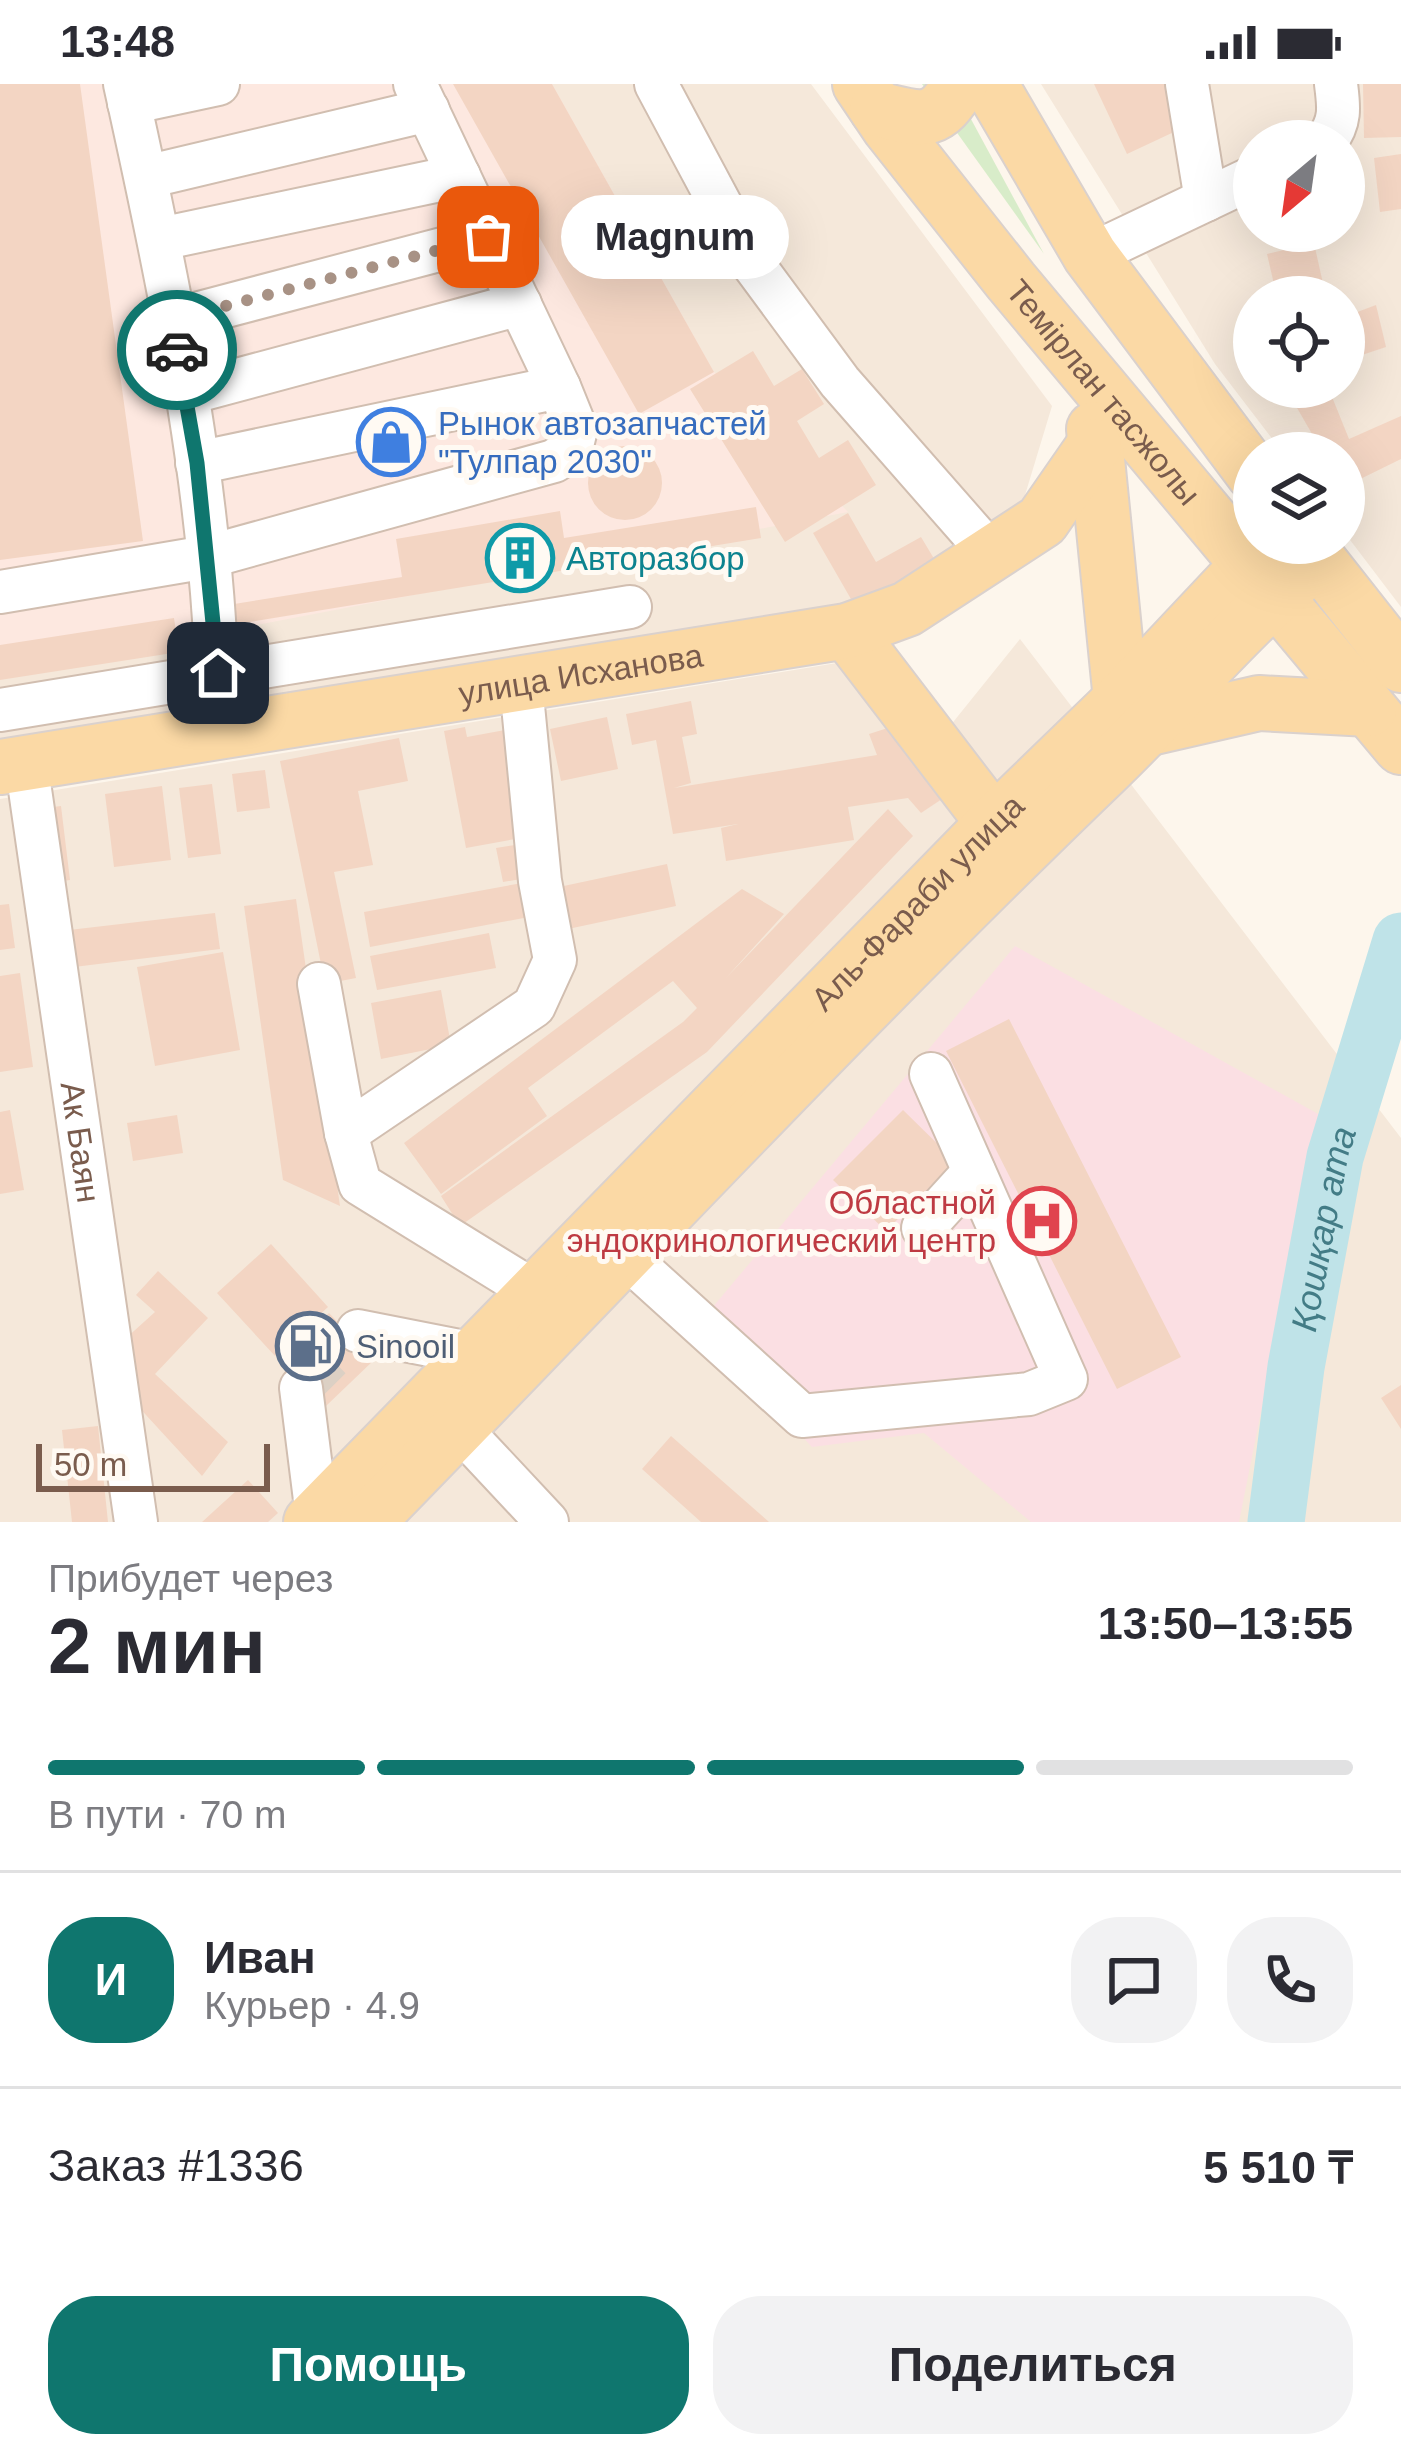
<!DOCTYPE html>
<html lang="ru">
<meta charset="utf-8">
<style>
body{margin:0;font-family:Arial,sans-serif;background:#f2f2f3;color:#2b2b33;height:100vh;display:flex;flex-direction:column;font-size:45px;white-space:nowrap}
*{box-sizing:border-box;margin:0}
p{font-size:39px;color:#7c7c81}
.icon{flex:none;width:66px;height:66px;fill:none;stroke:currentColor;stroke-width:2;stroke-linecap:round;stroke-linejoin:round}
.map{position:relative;height:1438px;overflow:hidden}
.drawer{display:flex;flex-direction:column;background:#fff;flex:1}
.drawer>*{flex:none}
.needle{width:78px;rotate:209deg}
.controls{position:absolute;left:1233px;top:36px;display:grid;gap:24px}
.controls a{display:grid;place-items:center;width:132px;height:132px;border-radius:50%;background:#fff;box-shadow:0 12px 48px #0002;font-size:60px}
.scale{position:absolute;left:36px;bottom:30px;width:234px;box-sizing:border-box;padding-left:12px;border:6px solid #7a5c4d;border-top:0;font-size:33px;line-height:42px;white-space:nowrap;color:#7a5c4d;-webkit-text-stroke:9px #fffaf3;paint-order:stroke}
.pin{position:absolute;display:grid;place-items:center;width:102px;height:102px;color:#fff;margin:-51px;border-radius:24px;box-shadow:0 6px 18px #0006}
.courier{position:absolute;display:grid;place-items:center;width:120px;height:120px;margin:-60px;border:9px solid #0f766e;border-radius:50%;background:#fff;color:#222;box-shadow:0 3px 15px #0007}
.bubble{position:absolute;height:84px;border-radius:42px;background:#fff;box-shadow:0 12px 48px #0002;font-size:39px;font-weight:600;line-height:84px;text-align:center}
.headline em{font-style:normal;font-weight:600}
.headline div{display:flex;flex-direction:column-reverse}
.headline{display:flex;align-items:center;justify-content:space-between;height:204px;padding:0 48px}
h1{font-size:78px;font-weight:600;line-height:90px}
.bar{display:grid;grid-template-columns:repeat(4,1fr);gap:18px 12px;align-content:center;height:144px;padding:0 48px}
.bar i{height:15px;border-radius:9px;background:#e1e1e2}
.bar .selected{background:#0f766e}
.bar p{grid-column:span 4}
.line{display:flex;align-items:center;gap:30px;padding:0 48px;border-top:3px solid #e1e1e2}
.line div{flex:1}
.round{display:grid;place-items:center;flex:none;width:126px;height:126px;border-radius:48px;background:#f2f2f3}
.action{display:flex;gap:24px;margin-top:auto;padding:24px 48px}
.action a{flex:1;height:138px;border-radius:48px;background:#0f766e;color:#fff;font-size:48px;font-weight:600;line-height:138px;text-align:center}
.action a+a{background:#f2f2f3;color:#2b2b33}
.status{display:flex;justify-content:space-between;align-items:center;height:84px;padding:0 60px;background:#fff;direction:ltr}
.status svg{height:33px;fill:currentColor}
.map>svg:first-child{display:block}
</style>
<div class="status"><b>13:48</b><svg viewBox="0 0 49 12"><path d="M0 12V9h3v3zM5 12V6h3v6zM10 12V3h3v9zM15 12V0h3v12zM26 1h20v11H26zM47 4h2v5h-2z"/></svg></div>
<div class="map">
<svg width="1401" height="1438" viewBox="0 0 1401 1438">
<rect width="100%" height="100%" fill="#fdf6ec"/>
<!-- residential -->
<path fill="#f5e8da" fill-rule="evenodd" d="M 0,0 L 811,0 L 1052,322 L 1019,431 L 911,508 L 722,544 L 0,657 Z
M 1041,0 L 1401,0 L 1401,523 L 1344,448 L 1344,369 L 1283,369 L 1215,280 ZM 1254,57 L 1344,57 L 1344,147 L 1254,147 ZM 1254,213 L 1344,213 L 1344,303 L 1254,303 Z
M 1020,555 L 1401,1054 L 1401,1438 L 0,1438 L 0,715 L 843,578 L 925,673 Z"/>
<!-- commercial -->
<path fill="#fde8e0" d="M 0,0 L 552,0 L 714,288 L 848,428 L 0,590 Z"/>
<!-- medical -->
<path fill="#fbdfe3" d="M 1015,862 L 1320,1031 L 1239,1438 L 1031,1438 L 924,1349 L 812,1363 L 697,1242 Z"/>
<!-- green -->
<path fill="#d8ecc9" d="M 922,0 L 952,0 L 1044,170 Z"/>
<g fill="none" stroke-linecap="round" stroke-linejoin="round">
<!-- river -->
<path stroke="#bfe3e8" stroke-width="57" id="s1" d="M 1276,1438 L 1296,1283 L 1335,1073 L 1401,857"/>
</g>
<!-- building -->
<path fill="#f3d5c3" d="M 0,0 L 80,0 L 143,457 L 0,476 Z
M 453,0 L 552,0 L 714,288 L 639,330 Z
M 1094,0 L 1172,0 L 1191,40 L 1127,70 Z
M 1363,0 L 1401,0 L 1401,53 L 1364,54 Z
M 1401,70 L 1401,125 L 1380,128 L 1374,74 Z
M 1314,159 L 1326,213 L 1277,213 L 1267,170 Z
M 1376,221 L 1386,263 L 1344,277 L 1344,233 Z
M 753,267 L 774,302 L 802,285 L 824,320 L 797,337 L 819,374 L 848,356 L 876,401 L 785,458 L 690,305 Z
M 1285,303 L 1328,303 L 1349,355 L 1401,332 L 1401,375 L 1344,403 L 1344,369 L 1323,369 Z
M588 399a37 37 0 1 1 74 0a37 37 0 1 1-74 0Z
M 756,423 L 761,454 L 231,541 L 228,521 L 402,493 L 396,455 L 560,427 L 564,454 Z
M 848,429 L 876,478 L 921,453 L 939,483 L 859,529 L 813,449 Z
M 174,534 L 179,568 L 0,596 L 0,561 Z
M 691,617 L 697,650 L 682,653 L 691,699 L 674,704 L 877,671 L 869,650 L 894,642 L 945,713 L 921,729 L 908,714 L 848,723 L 854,756 L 726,777 L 721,744 L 738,740 L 673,750 L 656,656 L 632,661 L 626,630 Z
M 607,633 L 618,685 L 561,697 L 550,645 Z
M 465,643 L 467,653 L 505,646 L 526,753 L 466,764 L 444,647 Z
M 399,654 L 408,697 L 358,707 L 373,781 L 334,788 L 356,894 L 325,900 L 280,677 Z
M 265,686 L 270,724 L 237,728 L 232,690 Z
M 212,700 L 221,770 L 188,774 L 179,704 Z
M 162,702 L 171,776 L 114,783 L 105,710 Z
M 61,722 L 70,796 L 47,799 L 38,725 Z
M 888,725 L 913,752 L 707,968 L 460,1142 L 441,1112 L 683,938 L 697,924 L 673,897 L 528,1004 L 547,1032 L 441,1110 L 404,1059 L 742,805 L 784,830 L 726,894 Z
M 515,761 L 521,795 L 503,798 L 496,764 Z
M 667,780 L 676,822 L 568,845 L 559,803 Z
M 522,799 L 529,833 L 370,863 L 364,828 Z
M 296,815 L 340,1122 L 283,1096 L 244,822 Z
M 9,820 L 15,864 L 0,866 L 0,821 Z
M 215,829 L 220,865 L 74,883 L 69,846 Z
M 489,849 L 496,884 L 377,906 L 370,872 Z
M 223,868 L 240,966 L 155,982 L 137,883 Z
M 20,889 L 33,983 L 0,988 L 0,892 Z
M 441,906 L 451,961 L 381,975 L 371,919 Z
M 1009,935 L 1181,1273 L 1117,1305 L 946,967 Z
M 10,1026 L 24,1106 L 0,1110 L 0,1028 Z
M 903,1026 L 955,1077 L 886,1147 L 833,1096 Z
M 177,1031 L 183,1069 L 133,1077 L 127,1039 Z
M 271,1160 L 328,1223 L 275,1272 L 217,1209 Z
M 158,1187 L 208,1234 L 155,1290 L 228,1358 L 202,1392 L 135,1319 L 124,1256 L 155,1228 L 136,1211 Z
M 329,1229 L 374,1276 L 326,1322 L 281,1274 Z
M 1401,1301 L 1401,1345 L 1381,1314 Z
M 98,1342 L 108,1438 L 72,1438 L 62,1346 Z
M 671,1352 L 769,1438 L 701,1438 L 642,1385 Z
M 248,1396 L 278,1429 L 268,1438 L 202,1438 Z"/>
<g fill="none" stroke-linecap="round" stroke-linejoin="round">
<!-- minor-tunnel -->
<path stroke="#dcd0c4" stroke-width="42" stroke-dasharray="42 21" stroke-linecap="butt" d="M 301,1304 L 358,1247"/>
<!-- minor casing -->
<g stroke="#d1beb0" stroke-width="46">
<g id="minor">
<path d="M 125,0 C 172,212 218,431 218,649"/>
<path d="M 656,0 L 750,176 L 840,298 L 991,470"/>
<path d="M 1187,0 L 1206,116"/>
<path d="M 129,19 L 218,0"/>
<path d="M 1326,57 C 1341,38 1339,23 1336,0"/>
<path d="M 146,93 L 428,26"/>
<path d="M 160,155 L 459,92"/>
<path d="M 1090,171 L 1254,93"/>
<path d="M 173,236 L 488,153"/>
<path d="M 185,310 L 520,220"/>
<path d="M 197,379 L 559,303"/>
<path d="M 0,508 L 207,473 L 554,377 L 571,366 L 576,345 L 559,303 L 415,0"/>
<path d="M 0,626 L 630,523"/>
<path id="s2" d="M 26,678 L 136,1438"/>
<path d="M 319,900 L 346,1049 L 360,1100 L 535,1208"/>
<path d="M 346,1049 L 534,922 L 555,876 L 540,797 L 521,601"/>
<path d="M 923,1144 L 974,1088"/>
<path d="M 602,1151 L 802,1332 L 1029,1310 L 1066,1295 L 931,990"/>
<path d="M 358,1247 L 475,1270"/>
<path d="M 301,1304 L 317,1432"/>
<path d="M 459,1344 L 547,1438"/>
</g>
</g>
<!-- major casing -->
<g stroke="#dad1cd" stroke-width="58">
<g id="major">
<path id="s3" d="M 860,0 L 889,43 L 1011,197 L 1401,663"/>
<path d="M 990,0 L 1090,171 L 1254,390"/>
<path d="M 877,25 C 921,35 935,44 960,0"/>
<path d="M 1094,345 L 1121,616"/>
<path d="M 1305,459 L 1401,581"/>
<path d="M 847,547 L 994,739"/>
<path d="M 1150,644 L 1259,619 L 1369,625"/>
<path id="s4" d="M 0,683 L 847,547 L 907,525 L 1042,437 L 1094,362"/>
<path id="s5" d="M 311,1438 L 994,739 L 1121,616 L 1248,481 L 1275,459"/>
<path d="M 367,1438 C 612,1187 852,929 1105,686 C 1177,617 1240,539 1318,476"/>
</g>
</g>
<!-- minor -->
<use href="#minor" stroke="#fff" stroke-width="42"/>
<!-- major -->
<use href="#major" stroke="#fbd9a5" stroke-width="54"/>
</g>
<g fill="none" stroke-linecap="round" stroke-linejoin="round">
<!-- done -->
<path stroke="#a89285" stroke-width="12" stroke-dasharray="0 21.6" d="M 177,266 L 172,236 L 488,153"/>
<!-- route -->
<path stroke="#0f766e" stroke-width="15" d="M 177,266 L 197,379 L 218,589"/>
</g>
<!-- icons -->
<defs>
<g id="shop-ring" transform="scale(3.45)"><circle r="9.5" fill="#fffaf3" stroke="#3f7fe0" stroke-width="1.5"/><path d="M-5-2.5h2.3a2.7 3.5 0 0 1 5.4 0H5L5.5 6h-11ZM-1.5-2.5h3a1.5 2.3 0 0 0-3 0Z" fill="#3f7fe0"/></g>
<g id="building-ring" transform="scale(3.45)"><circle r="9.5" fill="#fffaf3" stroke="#0f9aa8" stroke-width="1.5"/><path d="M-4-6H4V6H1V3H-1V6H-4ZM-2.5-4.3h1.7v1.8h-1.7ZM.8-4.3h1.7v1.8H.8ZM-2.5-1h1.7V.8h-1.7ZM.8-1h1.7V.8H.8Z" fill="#0f9aa8"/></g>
<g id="hospital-ring" transform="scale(3.45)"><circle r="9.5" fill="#fffaf3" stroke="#e0444e" stroke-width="1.5"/><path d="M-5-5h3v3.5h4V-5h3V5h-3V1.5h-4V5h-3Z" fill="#e0444e"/></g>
<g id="fuel-ring" transform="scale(3.45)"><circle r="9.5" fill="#fffaf3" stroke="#5c6f8a" stroke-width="1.5"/><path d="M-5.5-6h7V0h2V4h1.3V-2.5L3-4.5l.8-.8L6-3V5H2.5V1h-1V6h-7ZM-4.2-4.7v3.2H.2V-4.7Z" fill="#5c6f8a"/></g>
</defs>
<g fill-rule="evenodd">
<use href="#shop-ring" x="391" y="358"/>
<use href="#building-ring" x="520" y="474"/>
<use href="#hospital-ring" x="1042" y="1137"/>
<use href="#fuel-ring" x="310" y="1262"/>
</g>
<g text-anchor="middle" stroke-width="10" stroke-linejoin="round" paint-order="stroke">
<!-- street labels -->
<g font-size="33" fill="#7a5c4d" stroke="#fffaf3">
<text dy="12" stroke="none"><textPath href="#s3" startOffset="393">Темірлан тасжолы</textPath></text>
<text dy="12" stroke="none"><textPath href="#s4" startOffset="588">улица Исханова</textPath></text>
<text dy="12" stroke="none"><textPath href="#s5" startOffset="867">Аль-Фараби улица</textPath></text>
<text dy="12" stroke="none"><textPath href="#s2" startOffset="384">Ак Баян</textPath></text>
</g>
<!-- shop labels -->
<g font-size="33" fill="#366cbe" stroke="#fffaf3" text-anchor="start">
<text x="438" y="351">Рынок автозапчастей<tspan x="438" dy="38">"Тулпар 2030"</tspan></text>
</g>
<!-- culture labels -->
<g font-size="33" fill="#0d838f" stroke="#fffaf3" text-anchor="start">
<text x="566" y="486">Авторазбор</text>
</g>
<!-- health labels -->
<g font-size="33" fill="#be3a42" stroke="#fffaf3" text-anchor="end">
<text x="996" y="1130">Областной<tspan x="996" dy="38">эндокринологический центр</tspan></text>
</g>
<!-- service labels -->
<g font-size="33" fill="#4e5e75" stroke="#fffaf3" text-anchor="start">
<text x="356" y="1274">Sinooil</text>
</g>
<!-- water labels -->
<g font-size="36" font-style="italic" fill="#437c86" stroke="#fffaf3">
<text dy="13" stroke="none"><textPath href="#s1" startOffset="297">Қошқар ата</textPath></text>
</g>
</g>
</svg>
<div class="controls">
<a><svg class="needle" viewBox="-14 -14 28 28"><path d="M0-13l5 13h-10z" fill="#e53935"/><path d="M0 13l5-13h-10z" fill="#7c7c81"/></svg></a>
<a><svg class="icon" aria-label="locate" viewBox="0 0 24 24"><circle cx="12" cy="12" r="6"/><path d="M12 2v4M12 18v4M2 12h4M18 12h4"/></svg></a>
<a><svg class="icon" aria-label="layers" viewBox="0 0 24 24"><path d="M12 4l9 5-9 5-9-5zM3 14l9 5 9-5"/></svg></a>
</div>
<div class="scale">50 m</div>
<div class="pin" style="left:488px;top:153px;background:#ea580c"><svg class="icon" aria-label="bag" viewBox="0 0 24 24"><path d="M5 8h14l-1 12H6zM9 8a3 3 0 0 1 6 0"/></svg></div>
<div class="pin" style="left:218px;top:589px;background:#1f2937"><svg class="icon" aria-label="home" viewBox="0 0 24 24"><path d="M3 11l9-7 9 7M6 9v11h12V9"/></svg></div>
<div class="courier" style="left:177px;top:266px"><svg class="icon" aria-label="car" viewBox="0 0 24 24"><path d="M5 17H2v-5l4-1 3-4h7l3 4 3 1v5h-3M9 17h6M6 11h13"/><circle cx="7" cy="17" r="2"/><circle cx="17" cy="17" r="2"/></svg></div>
<div class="bubble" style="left:561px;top:111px;width:228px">Magnum</div>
</div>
<section class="drawer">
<div class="headline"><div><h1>2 мин</h1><p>Прибудет через</p></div><em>13:50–13:55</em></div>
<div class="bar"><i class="selected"></i><i class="selected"></i><i class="selected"></i><i></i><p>В пути · 70 m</p></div>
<div class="line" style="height:216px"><b class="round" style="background:#0f766e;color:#fff">И</b><div><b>Иван</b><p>Курьер · 4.9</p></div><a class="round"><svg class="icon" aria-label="chat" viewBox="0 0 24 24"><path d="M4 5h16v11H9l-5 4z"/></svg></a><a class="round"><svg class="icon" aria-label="phone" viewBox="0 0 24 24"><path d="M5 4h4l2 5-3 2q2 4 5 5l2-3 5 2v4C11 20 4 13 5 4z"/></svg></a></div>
<div class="line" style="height:156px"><div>Заказ #1336</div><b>5 510 ₸</b></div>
<div class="action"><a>Помощь</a><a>Поделиться</a></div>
</section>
